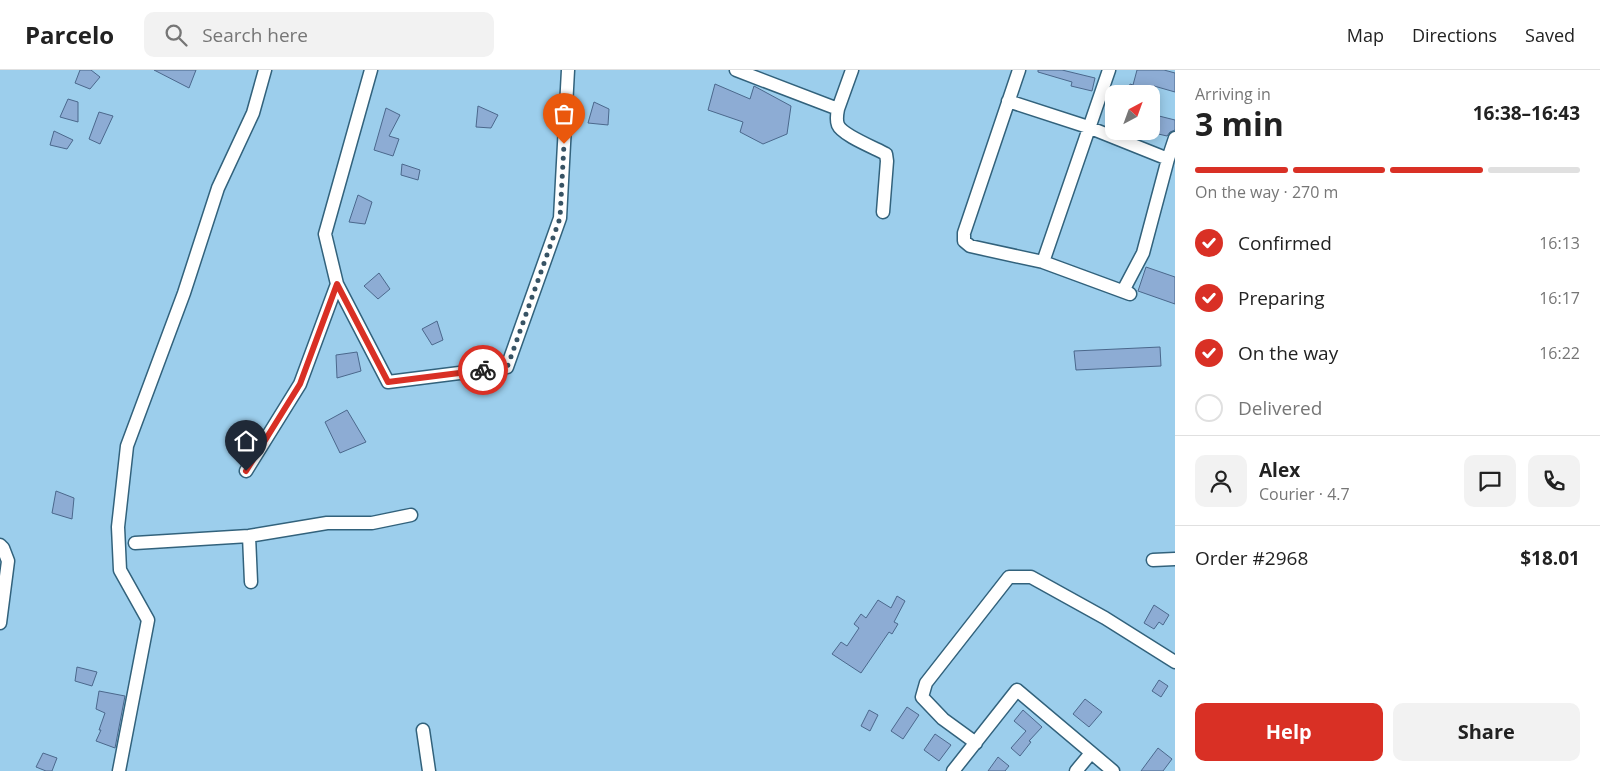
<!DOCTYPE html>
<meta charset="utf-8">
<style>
body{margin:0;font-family:"Open Sans",sans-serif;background:#f2f2f2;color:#222;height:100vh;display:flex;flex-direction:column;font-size:19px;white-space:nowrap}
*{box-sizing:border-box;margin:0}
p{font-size:16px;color:#767676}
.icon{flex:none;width:28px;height:28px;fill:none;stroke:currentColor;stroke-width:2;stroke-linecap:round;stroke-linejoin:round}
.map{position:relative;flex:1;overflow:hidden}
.sheet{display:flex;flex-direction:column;background:#fff;width:425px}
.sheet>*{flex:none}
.needle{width:32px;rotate:41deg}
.controls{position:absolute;left:1105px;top:15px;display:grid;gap:10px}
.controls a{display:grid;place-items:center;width:55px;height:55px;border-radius:10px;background:#fff;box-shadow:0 2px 12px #0003;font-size:25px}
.pin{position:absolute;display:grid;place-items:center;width:42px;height:42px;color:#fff;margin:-51px -21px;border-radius:50% 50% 50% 0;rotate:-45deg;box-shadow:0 0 5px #0007}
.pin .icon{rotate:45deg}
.courier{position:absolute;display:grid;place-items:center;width:50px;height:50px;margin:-25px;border:4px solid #d93025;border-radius:50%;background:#fff;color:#222;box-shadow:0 1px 6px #0007}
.head em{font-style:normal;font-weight:700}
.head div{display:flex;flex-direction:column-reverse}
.head{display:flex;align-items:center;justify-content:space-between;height:85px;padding:0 20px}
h1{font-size:32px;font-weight:700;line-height:38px}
.bar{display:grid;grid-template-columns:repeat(4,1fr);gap:8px 5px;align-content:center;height:60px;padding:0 20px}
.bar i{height:6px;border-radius:4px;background:#e0e0e0}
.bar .active{background:#d93025}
.bar p{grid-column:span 4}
.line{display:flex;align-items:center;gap:12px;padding:0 20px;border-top:1px solid #e0e0e0}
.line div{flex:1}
.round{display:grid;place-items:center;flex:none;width:52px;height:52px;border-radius:10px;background:#f2f2f2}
ol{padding:0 20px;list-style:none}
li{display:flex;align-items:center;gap:15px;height:55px}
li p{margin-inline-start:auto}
li .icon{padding:5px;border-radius:50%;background:#d93025;color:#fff;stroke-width:4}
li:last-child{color:#767676}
li i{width:28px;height:28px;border:2px solid #e0e0e0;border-radius:50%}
.cta{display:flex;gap:10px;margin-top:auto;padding:10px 20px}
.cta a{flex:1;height:58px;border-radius:10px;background:#d93025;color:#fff;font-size:20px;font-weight:700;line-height:58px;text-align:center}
.cta a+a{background:#f2f2f2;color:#222}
header{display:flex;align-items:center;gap:30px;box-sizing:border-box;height:70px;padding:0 25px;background:#fff;border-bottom:1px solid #e0e0e0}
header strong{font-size:24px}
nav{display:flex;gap:28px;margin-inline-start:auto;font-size:18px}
.search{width:350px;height:45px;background:#f2f2f2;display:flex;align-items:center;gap:12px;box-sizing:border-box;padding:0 18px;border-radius:10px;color:#767676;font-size:19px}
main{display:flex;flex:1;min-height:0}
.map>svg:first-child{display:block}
</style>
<header>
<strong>Parcelo</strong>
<div class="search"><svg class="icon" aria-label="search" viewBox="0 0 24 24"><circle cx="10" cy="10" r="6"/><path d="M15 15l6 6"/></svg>Search here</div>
<nav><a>Map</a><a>Directions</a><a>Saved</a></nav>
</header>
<main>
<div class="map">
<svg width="1175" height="701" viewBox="0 0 1175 701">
<rect width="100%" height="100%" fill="#9cceec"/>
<!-- building -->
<path fill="#8dacd4" stroke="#4b688c" d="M 80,0 L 91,0 L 100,7 L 90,19 L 75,13 Z
M 154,0 L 196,0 L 189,18 Z
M 1038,0 L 1062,0 L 1095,8 L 1092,21 L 1071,16 L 1072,12 L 1038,2 Z
M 1137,0 L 1164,0 L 1175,3 L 1175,22 L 1154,16 L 1151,24 L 1127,24 L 1130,14 L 1133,15 Z
M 715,14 L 750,29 L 754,16 L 791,36 L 787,64 L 763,74 L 740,62 L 743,52 L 708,40 Z
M 68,29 L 78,32 L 78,52 L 60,47 Z
M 594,32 L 609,39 L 608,55 L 588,53 Z
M 478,36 L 498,45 L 491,58 L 476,57 Z
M 386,38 L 400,45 L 389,66 L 399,69 L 393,86 L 374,80 Z
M 99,42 L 113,46 L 100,74 L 89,69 Z
M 1151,44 L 1175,50 L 1175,60 L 1170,62 L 1167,66 L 1154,63 L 1156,57 L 1151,56 Z
M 54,61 L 73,70 L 67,79 L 50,75 Z
M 402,94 L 420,100 L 418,110 L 401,105 Z
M 358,125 L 372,132 L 365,154 L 349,152 Z
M 1146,197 L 1175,207 L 1175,234 L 1138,221 Z
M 379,203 L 390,219 L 378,229 L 364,216 Z
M 437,251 L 443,270 L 432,275 L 422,259 Z
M 1160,277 L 1161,296 L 1076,300 L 1074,281 Z
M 357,282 L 361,301 L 337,308 L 336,285 Z
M 347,340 L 366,372 L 340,383 L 325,352 Z
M 56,421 L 74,428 L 72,449 L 52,443 Z
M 897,526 L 905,531 L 894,552 L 898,554 L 892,564 L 889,562 L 861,603 L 832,584 L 841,572 L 847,576 L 859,558 L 854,554 L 861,544 L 866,548 L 878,530 L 891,538 Z
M 1154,535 L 1169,545 L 1163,555 L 1159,552 L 1154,559 L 1144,553 Z
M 77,597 L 97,602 L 92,616 L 75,611 Z
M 1159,610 L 1168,616 L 1161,627 L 1152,621 Z
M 99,621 L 125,626 L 115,678 L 96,671 L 101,660 L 99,660 L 105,643 L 96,639 Z
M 1085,629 L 1102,642 L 1089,657 L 1073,644 Z
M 907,637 L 919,645 L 903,669 L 891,661 Z
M 869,640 L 878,645 L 870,661 L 861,656 Z
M 1023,640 L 1042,657 L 1029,671 L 1031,672 L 1020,686 L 1011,678 L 1026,661 L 1014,651 Z
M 935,664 L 951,675 L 939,691 L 924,680 Z
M 1158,678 L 1172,689 L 1163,701 L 1141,701 Z
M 43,683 L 57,688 L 52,701 L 46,701 L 36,697 Z
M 998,687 L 1009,696 L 1005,701 L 988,701 Z"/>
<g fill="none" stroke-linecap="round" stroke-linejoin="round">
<!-- street casing -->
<g stroke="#32627c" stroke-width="15">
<path id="street" d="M 371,0 L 325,164 L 337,214 L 388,312 L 507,297 L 560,148 L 568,0
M 736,0 L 838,39 L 852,0
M 1019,0 L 964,163 L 964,171 L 970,176 L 1043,192 L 1130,224
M 1008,31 L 1088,57 L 1168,89
M 838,39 C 837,44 836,50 838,55 C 842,65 875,78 886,84 L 887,91 L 883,142
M 1043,192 L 1109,0
M 1130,224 L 1124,219 L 1143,183 L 1168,89 L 1175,68
M 246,401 L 300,314 L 337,214
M 249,466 L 251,512
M 135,473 L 249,466 L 327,453 L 372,453 L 411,445
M 0,475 L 3,478 L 8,491 L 0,553
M 1153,490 L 1175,489
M 423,660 L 429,701
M 976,673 L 943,649 L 922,627 L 926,613 L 1009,507 L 1031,507 L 1105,548 L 1175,592
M 119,701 L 148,550 L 120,500 L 118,457 L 127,376 L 184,223 L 218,118 L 253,43 L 265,0
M 953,701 L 1017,620 L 1113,701
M 1076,701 L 1091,683"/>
</g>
<!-- street -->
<use href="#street" stroke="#fff" stroke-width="12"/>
</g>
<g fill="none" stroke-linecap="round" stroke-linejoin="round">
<!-- done -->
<path stroke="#375364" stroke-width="5" stroke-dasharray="0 9" d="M 483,300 L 507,298 L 560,148 L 564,74"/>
<!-- route -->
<path stroke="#d93025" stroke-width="6" d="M 246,401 L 300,314 L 337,214 L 388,312 L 483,300"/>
</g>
</svg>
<div class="controls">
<a><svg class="needle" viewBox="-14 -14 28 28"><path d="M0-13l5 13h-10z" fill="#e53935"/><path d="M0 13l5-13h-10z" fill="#767676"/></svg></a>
</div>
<div class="pin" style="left:564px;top:74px;background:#ea580c"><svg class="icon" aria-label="bag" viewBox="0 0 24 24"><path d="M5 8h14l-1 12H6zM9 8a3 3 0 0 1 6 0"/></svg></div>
<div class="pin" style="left:246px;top:401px;background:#1f2937"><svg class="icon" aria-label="home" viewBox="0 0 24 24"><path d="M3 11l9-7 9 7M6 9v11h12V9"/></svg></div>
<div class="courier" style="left:483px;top:300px"><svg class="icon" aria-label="bike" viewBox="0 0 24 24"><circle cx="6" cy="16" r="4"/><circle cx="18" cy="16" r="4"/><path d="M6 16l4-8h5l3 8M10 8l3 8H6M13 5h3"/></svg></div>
</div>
<section class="sheet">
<div class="head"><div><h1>3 min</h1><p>Arriving in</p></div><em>16:38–16:43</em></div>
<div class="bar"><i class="active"></i><i class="active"></i><i class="active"></i><i></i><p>On the way · 270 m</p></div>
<ol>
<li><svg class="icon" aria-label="check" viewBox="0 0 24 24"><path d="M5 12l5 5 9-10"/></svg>Confirmed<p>16:13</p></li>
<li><svg class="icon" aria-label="check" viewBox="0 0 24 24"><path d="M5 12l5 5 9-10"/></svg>Preparing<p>16:17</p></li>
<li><svg class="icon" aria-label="check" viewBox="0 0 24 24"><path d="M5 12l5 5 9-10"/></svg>On the way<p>16:22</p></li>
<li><i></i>Delivered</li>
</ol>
<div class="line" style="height:90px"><a class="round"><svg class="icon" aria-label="person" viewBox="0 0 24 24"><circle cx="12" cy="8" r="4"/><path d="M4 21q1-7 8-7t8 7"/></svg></a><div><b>Alex</b><p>Courier · 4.7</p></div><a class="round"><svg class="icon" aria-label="chat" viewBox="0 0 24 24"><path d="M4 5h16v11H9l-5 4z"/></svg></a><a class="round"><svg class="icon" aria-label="phone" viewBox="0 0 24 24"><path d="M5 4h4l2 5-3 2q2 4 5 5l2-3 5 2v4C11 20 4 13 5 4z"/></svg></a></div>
<div class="line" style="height:65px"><div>Order #2968</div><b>$18.01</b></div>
<div class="cta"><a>Help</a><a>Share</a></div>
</section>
</main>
